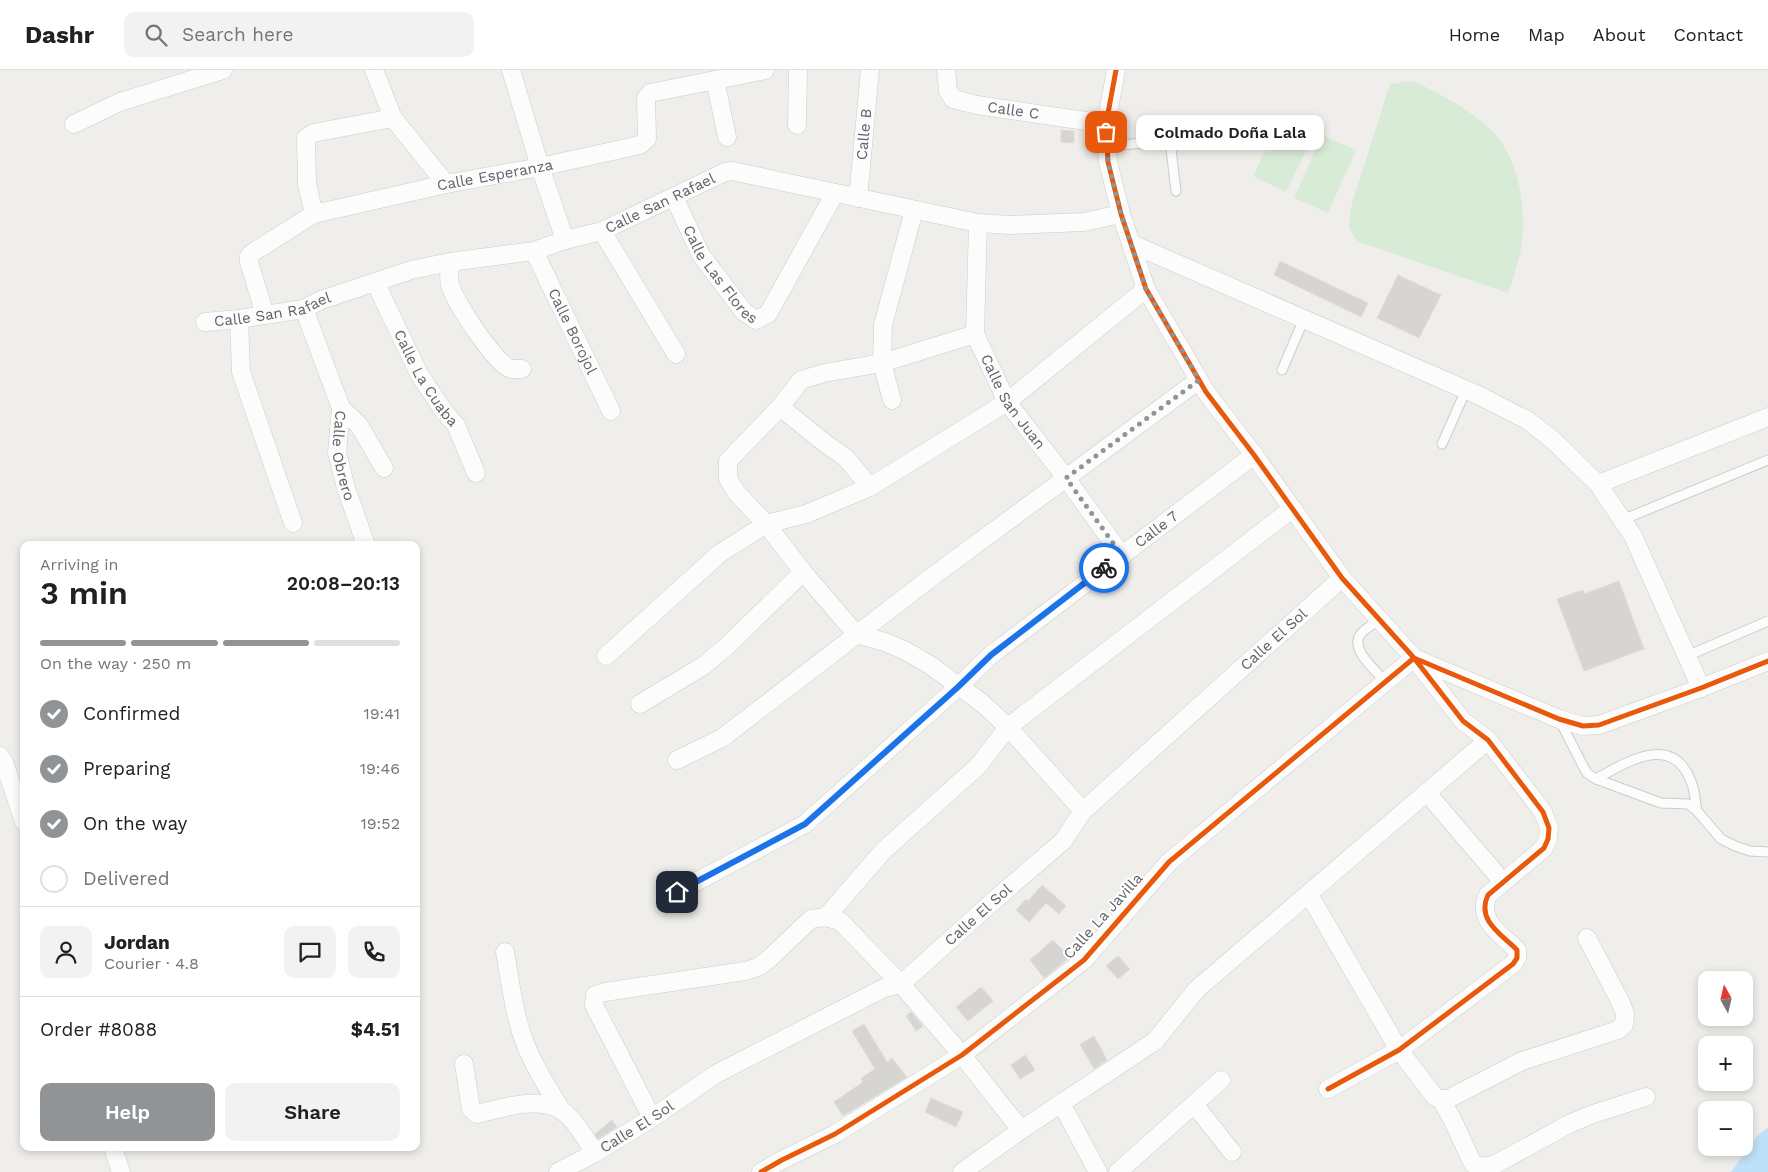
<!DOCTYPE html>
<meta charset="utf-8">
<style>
body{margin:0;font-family:"Work Sans",sans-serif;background:#f2f2f2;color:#202124;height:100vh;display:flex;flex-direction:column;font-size:19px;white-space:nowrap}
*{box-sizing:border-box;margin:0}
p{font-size:16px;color:#757577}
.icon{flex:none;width:28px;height:28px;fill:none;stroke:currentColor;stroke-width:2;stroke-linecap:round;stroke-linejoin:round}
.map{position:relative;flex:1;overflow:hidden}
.details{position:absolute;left:20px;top:471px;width:400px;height:610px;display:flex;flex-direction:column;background:#fff;border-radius:10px;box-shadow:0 2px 8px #0003}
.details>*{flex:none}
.needle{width:32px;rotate:352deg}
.tools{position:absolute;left:1698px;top:901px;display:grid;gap:10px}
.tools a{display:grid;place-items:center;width:55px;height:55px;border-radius:10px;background:#fff;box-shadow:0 2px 8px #0003;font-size:25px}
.pin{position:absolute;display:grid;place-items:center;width:42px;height:42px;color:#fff;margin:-21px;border-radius:10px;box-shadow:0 2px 8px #0006}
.courier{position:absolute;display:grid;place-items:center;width:50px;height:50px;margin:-25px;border:4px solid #1a73e8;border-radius:50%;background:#fff;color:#222;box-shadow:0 1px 6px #0007}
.bubble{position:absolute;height:35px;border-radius:10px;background:#fff;box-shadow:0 2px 8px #0003;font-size:16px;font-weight:600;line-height:35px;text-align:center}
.headline em{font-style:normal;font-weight:600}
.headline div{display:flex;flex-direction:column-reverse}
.headline{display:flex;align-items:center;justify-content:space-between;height:85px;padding:0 20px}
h1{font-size:32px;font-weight:600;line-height:38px}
.bar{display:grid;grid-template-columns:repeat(4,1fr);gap:8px 5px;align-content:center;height:60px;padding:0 20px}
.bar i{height:6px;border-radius:4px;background:#e0e0e0}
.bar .active{background:#919496}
.bar p{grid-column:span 4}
.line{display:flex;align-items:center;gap:12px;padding:0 20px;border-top:1px solid #e0e0e0}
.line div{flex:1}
.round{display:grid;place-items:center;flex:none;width:52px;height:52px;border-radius:10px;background:#f2f2f2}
ol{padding:0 20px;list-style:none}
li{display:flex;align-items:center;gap:15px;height:55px}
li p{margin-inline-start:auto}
li .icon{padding:5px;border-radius:50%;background:#919496;color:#fff;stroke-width:4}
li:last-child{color:#757577}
li i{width:28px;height:28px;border:2px solid #e0e0e0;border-radius:50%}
.cta{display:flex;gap:10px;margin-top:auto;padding:10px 20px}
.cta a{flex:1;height:58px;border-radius:10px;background:#919496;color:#fff;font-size:20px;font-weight:600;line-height:58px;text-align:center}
.cta a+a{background:#f2f2f2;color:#202124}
header{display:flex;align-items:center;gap:30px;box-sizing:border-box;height:70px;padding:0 25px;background:#fff;border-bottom:1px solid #e0e0e0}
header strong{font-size:24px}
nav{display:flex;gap:28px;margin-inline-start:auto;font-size:18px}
.search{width:350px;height:45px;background:#f2f2f2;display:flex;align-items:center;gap:12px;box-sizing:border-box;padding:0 18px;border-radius:10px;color:#757577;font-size:19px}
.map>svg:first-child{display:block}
</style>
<header>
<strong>Dashr</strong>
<div class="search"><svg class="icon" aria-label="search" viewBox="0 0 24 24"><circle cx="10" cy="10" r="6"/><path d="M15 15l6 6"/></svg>Search here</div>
<nav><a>Home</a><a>Map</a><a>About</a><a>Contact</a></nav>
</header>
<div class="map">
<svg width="1768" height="1102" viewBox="0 0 1768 1102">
<rect width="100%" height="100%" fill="#efeeea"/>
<!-- green -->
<path fill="#d8ebd6" d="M 1413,11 C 1441,24 1468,38 1491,60 C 1519,86 1528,142 1521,179 C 1518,194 1513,209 1508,223 L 1359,172 C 1345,159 1349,150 1352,133 L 1390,14 Z
M 1281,48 L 1314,64 L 1286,122 L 1253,106 Z
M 1322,65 L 1356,80 L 1328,143 L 1294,128 Z"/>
<!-- water -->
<path fill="#bfe0f9" d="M 1768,1058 L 1768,1102 L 1731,1102 L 1758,1065 Z"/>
<!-- building -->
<path fill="#d6d5d3" stroke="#deddd9" d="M 1061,60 L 1074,61 L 1074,73 L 1061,72 Z
M 1280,191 L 1368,233 L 1361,247 L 1274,205 Z
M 1398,205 L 1441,225 L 1419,268 L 1377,248 Z
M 1619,511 L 1644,579 L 1584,601 L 1557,529 L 1583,520 L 1584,524 Z
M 1042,815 L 1066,836 L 1059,844 L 1046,833 L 1029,852 L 1016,840 L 1026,829 L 1028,831 Z
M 1053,870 L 1070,887 L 1044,908 L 1030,890 Z
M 1118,886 L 1130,899 L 1118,909 L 1106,896 Z
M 981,917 L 993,931 L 968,951 L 956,937 Z
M 911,942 L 923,956 L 916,961 L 906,946 Z
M 864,954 L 887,992 L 892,988 L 907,1007 L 843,1046 L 834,1032 L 863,1012 L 861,1008 L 875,999 L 852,961 Z
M 1094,966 L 1107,990 L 1094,999 L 1080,974 Z
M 1025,985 L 1035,1000 L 1020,1009 L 1011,995 Z
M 931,1028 L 963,1042 L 956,1057 L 925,1042 Z
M 612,1050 L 617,1057 L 598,1069 L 595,1064 Z"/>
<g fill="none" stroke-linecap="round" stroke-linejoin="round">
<!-- service casing -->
<g stroke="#cbcccc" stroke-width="11">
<path id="service" d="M 1107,76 L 1170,71 L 1176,121
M 1282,300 L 1304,249
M 1442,374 L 1466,320
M 1622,450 L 1768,390
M 1379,549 C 1374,554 1364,559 1360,565 C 1350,580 1377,602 1386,612
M 1687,586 L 1768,551
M 1559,649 L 1583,696 L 1587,703 L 1596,709 L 1661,733 L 1688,734 L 1697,741 L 1721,769 L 1735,776 L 1750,781 L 1768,782
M 1596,709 C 1628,691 1674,662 1692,714 C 1695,722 1695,732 1697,741"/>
</g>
<!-- minor casing -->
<g stroke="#cbcccc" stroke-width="19">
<g id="minor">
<path d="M 374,0 L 393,48 L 446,114"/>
<path d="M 511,0 L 540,97 L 565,170"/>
<path id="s1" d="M 946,0 L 948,21 L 953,29 L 977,35 L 1106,54"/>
<path d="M 1116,0 L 1106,54 L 1108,92 L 1121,144 L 1146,219 L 1206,322 L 1254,385 L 1342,508 L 1414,588 L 1559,649 L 1583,656 L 1599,655 L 1701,618 L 1768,591"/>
<path d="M 715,10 L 727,67"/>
<path d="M 74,54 L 120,32 L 223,0"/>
<path d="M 797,55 L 798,0"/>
<path id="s2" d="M 674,127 L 701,185 L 744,242 L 756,250 L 768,244 L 835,123"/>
<path id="s3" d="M 858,128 L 870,0"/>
<path d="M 314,144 L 307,114 L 306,68 L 313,63 L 393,48"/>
<path id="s4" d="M 978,153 L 975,264 L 1007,332 L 1066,408 L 1121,484"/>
<path d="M 602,161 L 676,284"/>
<path d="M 1132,174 L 1478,325 L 1527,350 L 1553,370 L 1598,414 L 1633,466 L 1701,618"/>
<path id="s5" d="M 534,181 L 611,341"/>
<path d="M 450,192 C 450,199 448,208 450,215 C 455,232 495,294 511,299 C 514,299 519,299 522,299"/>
<path id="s6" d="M 375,212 L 419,304 L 445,343 L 456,355 L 476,403"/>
<path id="s7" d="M 304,239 L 341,338 L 337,383 L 346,418 L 366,475"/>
<path id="s8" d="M 265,245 L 249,192 L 249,186 L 252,183 L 314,144 L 446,114 L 540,97 L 640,75 L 647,69 L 646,28 L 650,23 L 765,0"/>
<path d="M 239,249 L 241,302 L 293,453"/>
<path id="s9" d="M 205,252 L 239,249 L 304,239 L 321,230 L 411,200 L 450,192 L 534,181 L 565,170 L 602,161 L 725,102 L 732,101 L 978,153 L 1010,155 L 1084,152 L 1121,144"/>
<path d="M 892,330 L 882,293 L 883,255 L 914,140"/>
<path d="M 780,337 L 728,391 L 728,409 L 736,422 L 766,454 L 803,502 L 856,564 L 885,572 L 906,581 L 930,595 L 982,633 L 1008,657 L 1083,741"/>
<path d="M 341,338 L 359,355 L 384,398"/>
<path d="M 1598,414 L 1768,347"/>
<path d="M 870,417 L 846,388 L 826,374 L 780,337 L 801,310 L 824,303 L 882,293 L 975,264"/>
<path d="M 606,586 L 719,484 L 766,454 L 806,444 L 870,417 L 1007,332 L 1146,219"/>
<path d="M 640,634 L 703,596 L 726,577 L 803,502"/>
<path d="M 0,686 L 4,692 L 24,752"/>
<path d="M 677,690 L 722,668 L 933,506 L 1199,310"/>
<path d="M 1427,723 L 1503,812"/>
<path id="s10" d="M 677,822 L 805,754 L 958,617 L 991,585 L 1254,385"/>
<path d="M 1311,823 L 1311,828 L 1399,980 L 1435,1027 L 1441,1029 L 1448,1029 L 1522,991 L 1618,960 L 1624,955 L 1625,944 L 1621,933 L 1587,868"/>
<path d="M 826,847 L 883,781 L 978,696 L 1008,657 L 1292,439"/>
<path d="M 505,882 C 510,910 513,938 522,965 C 531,992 547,1016 561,1040"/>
<path d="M 464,994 L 471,1039 L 477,1044 C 502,1038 538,1026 561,1040 C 576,1050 585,1069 595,1083"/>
<path d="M 1441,1029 L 1454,1053 L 1473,1094 L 1484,1097 L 1496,1094 L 1569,1054 L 1593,1044 L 1646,1027"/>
<path d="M 1061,1033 L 1098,1102"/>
<path d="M 1194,1034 L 1232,1082"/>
<path d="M 652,1048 L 594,935 L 595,925 L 605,922 L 745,901 L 758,897 L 770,888 L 811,849 L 826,847 L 840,851 L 901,914 L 962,985 L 1021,1060"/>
<path d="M 113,1078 L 121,1102"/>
<path id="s11" d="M 558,1102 L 595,1083 L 652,1048 L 716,1004 L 884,918 L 901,914 L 998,827 L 1063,771 L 1083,741 L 1342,508"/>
<path d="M 761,1102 L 782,1090 L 835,1064 L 962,985 L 1084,890 L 1169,792 L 1414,588 L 1463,651 L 1488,670 L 1543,742 L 1549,758 L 1548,769 L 1544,778 L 1488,825 C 1476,850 1501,864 1517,880 L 1517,888 L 1513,894 L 1399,980 L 1328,1019"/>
<path d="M 962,1102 L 1021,1060 L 1155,971 L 1197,919 L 1488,670"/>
<path d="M 1118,1102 L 1221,1010"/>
</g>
</g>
<!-- service -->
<use href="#service" stroke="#fdfcfc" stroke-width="9"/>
<!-- minor -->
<use href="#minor" stroke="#fdfcfc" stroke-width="18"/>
<!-- cycleway casing -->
<g stroke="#fff" stroke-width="8">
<path id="cycleway" d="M 1116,0 L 1106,54 L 1108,92 L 1121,144 L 1146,219 L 1206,322 L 1254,385 L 1342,508 L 1414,588 L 1559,649 L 1583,656 L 1599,655 L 1701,618 L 1768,591
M 761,1102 L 782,1090 L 835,1064 L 962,985 L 1084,890 L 1169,792 L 1414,588 L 1463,651 L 1488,670 L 1543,742 L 1549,758 L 1548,769 L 1544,778 L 1488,825 C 1476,850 1501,864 1517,880 L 1517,888 L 1513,894 L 1399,980 L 1328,1019"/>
</g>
<!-- cycleway -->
<use href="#cycleway" stroke="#e8590c" stroke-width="5"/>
</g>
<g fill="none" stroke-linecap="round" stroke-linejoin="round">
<!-- done -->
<path stroke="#919496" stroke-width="5" stroke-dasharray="0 9" d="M 1104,498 L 1121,484 L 1066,408 L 1199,310 L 1146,219 L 1121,144 L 1108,92 L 1106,62"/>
<!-- route -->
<path stroke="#1a73e8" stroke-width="6" d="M 677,822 L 805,754 L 958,617 L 991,585 L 1104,498"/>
</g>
<g text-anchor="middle" stroke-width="4" stroke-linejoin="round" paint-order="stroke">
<!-- street labels -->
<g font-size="15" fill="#5f6368" stroke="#fff">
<text dy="5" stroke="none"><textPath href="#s1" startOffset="92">Calle C</textPath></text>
<text dy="5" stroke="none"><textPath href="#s3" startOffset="64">Calle B</textPath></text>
<text dy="5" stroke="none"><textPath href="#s8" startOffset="324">Calle Esperanza</textPath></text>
<text dy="5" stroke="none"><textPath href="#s9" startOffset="474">Calle San Rafael</textPath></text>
<text dy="5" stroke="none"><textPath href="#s2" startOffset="91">Calle Las Flores</textPath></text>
<text dy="5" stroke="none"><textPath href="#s9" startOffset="69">Calle San Rafael</textPath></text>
<text dy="5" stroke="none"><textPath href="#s5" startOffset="89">Calle Borojol</textPath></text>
<text dy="5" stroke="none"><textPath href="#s6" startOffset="109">Calle La Cuaba</textPath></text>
<text dy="5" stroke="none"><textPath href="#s4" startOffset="189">Calle San Juan</textPath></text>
<text dy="5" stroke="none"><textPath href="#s7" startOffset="154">Calle Obrero</textPath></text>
<text dy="5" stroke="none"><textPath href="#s10" startOffset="604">Calle 7</textPath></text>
<text dy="5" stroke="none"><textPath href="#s11" startOffset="901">Calle El Sol</textPath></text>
<text dy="5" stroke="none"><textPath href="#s11" startOffset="496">Calle El Sol</textPath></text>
<text transform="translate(1103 846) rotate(-48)" y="5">Calle La Javilla</text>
<text dy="5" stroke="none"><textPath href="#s11" startOffset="91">Calle El Sol</textPath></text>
</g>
</g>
</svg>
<div class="tools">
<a><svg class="needle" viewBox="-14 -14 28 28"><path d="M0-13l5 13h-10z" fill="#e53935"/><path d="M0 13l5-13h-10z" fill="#757577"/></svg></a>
<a>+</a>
<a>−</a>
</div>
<div class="pin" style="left:1106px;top:62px;background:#ea580c"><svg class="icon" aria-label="bag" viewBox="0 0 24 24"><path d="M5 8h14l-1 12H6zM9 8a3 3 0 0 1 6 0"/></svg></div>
<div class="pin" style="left:677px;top:822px;background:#1f2937"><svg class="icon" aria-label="home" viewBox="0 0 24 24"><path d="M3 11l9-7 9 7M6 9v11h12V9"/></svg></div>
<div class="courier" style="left:1104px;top:498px"><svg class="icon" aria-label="bike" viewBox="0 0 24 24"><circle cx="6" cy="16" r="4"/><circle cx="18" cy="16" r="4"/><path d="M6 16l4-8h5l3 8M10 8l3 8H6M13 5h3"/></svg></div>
<div class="bubble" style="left:1136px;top:45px;width:188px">Colmado Doña Lala</div>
<section class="details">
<div class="headline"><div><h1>3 min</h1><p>Arriving in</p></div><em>20:08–20:13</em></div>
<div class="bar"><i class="active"></i><i class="active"></i><i class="active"></i><i></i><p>On the way · 250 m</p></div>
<ol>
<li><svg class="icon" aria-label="check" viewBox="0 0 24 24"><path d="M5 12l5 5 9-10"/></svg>Confirmed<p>19:41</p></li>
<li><svg class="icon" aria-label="check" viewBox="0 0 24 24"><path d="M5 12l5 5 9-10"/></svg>Preparing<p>19:46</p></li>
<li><svg class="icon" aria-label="check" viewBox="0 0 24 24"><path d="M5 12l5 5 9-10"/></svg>On the way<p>19:52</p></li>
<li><i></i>Delivered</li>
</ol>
<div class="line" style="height:90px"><a class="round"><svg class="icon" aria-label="person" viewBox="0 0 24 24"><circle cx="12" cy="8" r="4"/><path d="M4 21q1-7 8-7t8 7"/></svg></a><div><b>Jordan</b><p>Courier · 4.8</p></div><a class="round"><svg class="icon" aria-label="chat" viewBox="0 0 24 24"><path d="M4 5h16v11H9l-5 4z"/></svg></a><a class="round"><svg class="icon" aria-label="phone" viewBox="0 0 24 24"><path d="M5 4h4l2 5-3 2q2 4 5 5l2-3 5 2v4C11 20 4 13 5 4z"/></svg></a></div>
<div class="line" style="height:65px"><div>Order #8088</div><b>$4.51</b></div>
<div class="cta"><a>Help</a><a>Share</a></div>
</section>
</div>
